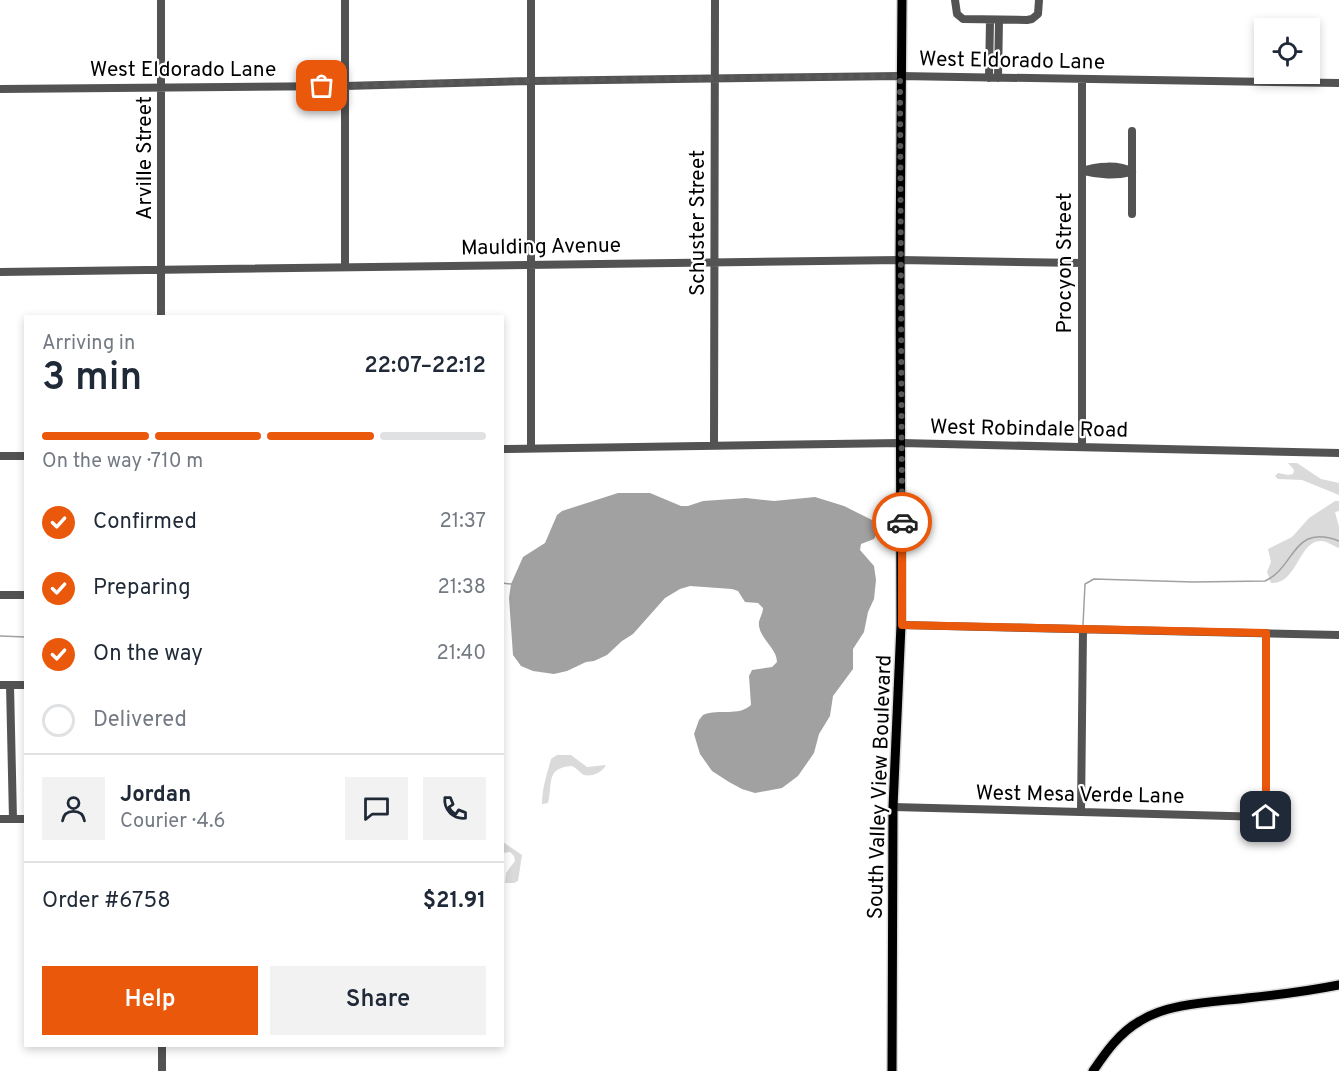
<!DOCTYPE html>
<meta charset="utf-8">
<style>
body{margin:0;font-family:Overpass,sans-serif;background:#f2f2f3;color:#1f2937;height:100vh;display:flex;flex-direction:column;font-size:22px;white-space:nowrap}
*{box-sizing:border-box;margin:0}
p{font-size:20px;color:#747a83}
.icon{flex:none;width:33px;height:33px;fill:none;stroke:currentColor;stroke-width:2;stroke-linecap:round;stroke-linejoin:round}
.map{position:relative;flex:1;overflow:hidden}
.sheet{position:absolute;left:24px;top:315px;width:480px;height:732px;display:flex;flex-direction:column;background:#fff;border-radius:0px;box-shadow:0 3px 9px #0003}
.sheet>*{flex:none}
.controls{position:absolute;left:1254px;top:18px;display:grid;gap:12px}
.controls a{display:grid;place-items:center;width:66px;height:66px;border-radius:0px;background:#fff;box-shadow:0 3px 9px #0003;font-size:30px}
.pin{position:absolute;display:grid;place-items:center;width:51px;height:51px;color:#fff;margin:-26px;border-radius:12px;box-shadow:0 3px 9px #0006}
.courier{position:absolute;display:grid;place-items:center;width:60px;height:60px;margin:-30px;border:4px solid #ea580c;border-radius:50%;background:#fff;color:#222;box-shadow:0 2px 8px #0007}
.overview em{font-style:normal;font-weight:600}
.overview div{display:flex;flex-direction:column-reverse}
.overview{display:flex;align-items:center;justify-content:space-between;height:102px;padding:0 18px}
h1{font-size:39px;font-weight:600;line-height:45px}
.bar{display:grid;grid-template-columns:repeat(4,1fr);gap:9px 6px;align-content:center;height:72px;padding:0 18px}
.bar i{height:8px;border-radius:4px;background:#e0e1e3}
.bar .active{background:#ea580c}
.bar p{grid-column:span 4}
.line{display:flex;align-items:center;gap:15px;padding:0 18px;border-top:2px solid #e0e1e3}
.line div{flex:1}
.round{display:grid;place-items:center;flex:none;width:63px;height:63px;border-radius:0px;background:#f2f2f3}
ol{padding:0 18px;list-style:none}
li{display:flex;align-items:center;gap:18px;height:66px}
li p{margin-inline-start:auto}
li .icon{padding:6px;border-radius:50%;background:#ea580c;color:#fff;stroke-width:4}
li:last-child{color:#747a83}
li i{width:33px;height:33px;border:3px solid #e0e1e3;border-radius:50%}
.action{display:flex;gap:12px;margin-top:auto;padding:12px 18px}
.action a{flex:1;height:69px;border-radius:0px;background:#ea580c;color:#fff;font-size:24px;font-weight:600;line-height:69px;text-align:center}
.action a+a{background:#f2f2f3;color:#1f2937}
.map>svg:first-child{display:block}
</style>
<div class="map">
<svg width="1339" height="1071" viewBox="0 0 1339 1071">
<rect width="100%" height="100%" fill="#fff"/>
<!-- green -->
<path fill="#dadada" d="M 1288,463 L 1297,463 L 1321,479 L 1339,483 L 1339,495 L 1302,480 L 1278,479 L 1275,476 L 1278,473 L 1288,475 L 1293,474 L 1294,470 Z
M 1335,501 L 1339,501 L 1339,511 L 1335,512 L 1339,527 L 1339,548 C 1333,546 1327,541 1321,541 C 1299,540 1297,585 1271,583 L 1267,572 L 1271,562 L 1268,549 L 1292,537 L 1309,518 Z
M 557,755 L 571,755 L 587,767 L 606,765 C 602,772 593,777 584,775 C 580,773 577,768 572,766 C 545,768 553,783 548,803 L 542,804 C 542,788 547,774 551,759 Z
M 503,842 L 522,855 L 518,881 L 514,883 L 505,883 L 506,873 L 515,861 L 514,856 L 510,852 L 503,853 Z"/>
<!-- water -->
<path fill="#a1a1a1" d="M 618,493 L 650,493 L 681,506 L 688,506 L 703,501 L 746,498 L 774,501 L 815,497 L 844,506 L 874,521 L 877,526 L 877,533 L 874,539 L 861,544 L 860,550 L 874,566 L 876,580 L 874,599 L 868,612 L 864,632 L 853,649 L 853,669 L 833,696 L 830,716 L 819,734 L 814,753 L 798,776 L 782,788 L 755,793 L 742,789 L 729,782 L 712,771 L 700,754 L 694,734 L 699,720 L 703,715 C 720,708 738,717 751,705 L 749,676 L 752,670 L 772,667 L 777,662 C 777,647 757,637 759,622 C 760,617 763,613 763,608 L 758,603 L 745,602 L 738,591 L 732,589 L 690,586 L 680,589 L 665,598 L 633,634 L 622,641 L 607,655 L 594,661 L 586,662 L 567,671 L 554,674 L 533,671 L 521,666 L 513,655 L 509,598 L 511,584 L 523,557 L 545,543 L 557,515 L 562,511 Z"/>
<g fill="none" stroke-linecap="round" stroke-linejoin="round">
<!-- stream -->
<path stroke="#a1a1a1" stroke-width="1.5" d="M 502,583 L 511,584
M 1083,625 L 1085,584 L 1094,579 L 1193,582 L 1265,581 C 1296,567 1292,523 1339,541
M 0,636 L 26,637"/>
<!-- major casing -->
<g stroke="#dbdbdb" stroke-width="12">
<path id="major" d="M 892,1071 L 893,807 L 901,625 L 900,260 L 902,0
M 1093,1071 C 1106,1052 1119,1033 1140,1021 C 1168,1003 1215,1002 1247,998 C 1278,995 1309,991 1339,985"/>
</g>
<!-- minor -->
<path stroke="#535353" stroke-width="8" d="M 531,0 L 531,448
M 955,0 L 957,14 L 963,19 L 1027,20 L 1032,19 L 1038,14 L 1039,0
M 989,78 L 990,20
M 998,78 L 999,20
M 1082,79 L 1082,447
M 0,89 L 345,86 L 531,81 L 900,76 L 1339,83
M 1082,171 C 1096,166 1119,164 1132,172
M 1083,171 C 1098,175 1117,176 1132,172
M 1132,214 L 1132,131
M 345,266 L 345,0
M 0,272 L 900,260 L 1082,263
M 161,316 L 161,0
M 714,446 L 715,0
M 502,449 L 901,443 L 1339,453
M 0,456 L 26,456
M 0,595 L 26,595
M 901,625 L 1339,635
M 0,685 L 26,685
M 10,685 L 13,819
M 893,807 L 1266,817 L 1266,633
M 1081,812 L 1083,629
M 0,819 L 26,819
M 162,1046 L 162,1071"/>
<!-- major -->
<use href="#major" stroke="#000" stroke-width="9"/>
</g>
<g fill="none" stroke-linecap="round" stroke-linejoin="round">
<!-- done -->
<path stroke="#595959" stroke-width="6" stroke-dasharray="0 10.8" d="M 322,86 L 547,80 L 900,76 L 902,522"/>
<!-- route -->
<path stroke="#ea580c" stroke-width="8" d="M 902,522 L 902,625 L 1266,633 L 1266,817"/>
</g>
<g text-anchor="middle" stroke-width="4.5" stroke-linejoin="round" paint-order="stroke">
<!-- street labels -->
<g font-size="21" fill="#000" stroke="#fff">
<text transform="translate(1012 60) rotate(1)" y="7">West Eldorado Lane</text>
<text x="183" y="76">West Eldorado Lane</text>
<text transform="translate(144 158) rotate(-90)" y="7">Arville Street</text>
<text transform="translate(697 223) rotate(-90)" y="7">Schuster Street</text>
<text transform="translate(541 246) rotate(-1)" y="7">Maulding Avenue</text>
<text transform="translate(1064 263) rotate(-90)" y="7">Procyon Street</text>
<text transform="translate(1029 428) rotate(1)" y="7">West Robindale Road</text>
<text transform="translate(879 787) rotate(-88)" y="7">South Valley View Boulevard</text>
<text transform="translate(1080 794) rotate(1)" y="7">West Mesa Verde Lane</text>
</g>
</g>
</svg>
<div class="controls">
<a><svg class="icon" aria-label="locate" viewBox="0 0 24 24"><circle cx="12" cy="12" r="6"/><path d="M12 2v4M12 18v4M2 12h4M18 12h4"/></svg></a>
</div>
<div class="pin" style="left:322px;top:86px;background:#ea580c"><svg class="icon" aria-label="bag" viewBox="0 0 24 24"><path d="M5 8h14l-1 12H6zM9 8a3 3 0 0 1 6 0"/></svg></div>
<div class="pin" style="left:1266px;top:817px;background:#1f2937"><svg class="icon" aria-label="home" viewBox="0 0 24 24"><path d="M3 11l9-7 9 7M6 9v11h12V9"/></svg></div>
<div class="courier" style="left:902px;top:522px"><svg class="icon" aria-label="car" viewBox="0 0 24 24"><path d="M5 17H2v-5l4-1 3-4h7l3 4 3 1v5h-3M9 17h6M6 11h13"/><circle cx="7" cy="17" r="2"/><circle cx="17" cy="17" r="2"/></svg></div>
<section class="sheet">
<div class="overview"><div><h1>3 min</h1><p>Arriving in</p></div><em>22:07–22:12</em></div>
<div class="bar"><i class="active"></i><i class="active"></i><i class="active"></i><i></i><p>On the way · 710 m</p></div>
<ol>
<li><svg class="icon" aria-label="check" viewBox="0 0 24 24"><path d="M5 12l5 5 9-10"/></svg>Confirmed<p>21:37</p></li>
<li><svg class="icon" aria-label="check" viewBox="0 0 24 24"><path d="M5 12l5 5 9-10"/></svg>Preparing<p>21:38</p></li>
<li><svg class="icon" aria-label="check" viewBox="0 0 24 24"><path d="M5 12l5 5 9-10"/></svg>On the way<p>21:40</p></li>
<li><i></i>Delivered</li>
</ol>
<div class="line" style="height:108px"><a class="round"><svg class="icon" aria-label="person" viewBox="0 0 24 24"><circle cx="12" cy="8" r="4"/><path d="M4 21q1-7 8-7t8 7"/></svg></a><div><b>Jordan</b><p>Courier · 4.6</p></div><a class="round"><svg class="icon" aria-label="chat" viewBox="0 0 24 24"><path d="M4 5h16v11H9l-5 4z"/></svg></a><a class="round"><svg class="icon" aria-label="phone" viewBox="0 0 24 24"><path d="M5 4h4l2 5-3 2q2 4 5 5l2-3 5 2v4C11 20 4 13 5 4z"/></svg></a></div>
<div class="line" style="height:78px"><div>Order #6758</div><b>$21.91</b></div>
<div class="action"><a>Help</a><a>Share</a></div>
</section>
</div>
